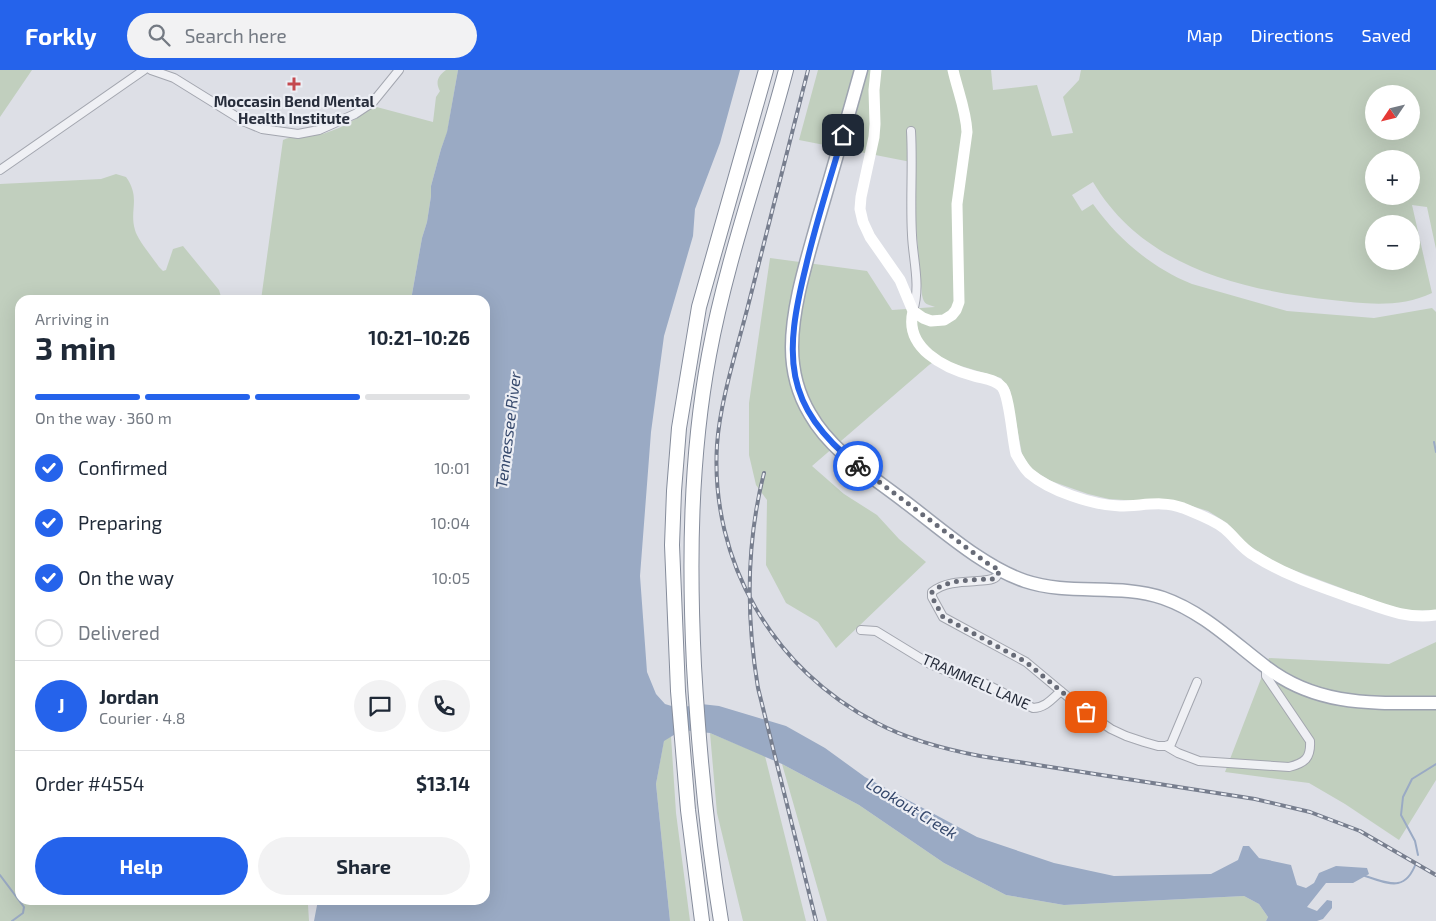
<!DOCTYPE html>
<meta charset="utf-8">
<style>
body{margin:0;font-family:"Exo 2",sans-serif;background:#f2f2f3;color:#1f2937;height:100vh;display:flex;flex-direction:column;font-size:19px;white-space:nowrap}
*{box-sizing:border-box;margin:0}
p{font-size:16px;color:#747a83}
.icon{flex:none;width:28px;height:28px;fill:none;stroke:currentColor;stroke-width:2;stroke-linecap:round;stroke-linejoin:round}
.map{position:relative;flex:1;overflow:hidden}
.side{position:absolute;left:15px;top:225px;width:475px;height:610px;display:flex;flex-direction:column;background:#fff;border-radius:15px;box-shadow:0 5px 20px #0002}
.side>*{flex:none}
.needle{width:32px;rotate:235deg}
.tools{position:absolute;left:1365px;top:15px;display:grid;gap:10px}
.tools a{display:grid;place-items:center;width:55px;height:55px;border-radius:50%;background:#fff;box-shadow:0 5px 20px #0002;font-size:25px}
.pin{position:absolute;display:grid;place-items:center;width:42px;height:42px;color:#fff;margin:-21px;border-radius:10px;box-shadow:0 2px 8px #0006}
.courier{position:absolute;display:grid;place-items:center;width:50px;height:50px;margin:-25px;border:4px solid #2563eb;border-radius:50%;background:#fff;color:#222;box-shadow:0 1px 6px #0007}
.overview em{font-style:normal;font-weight:700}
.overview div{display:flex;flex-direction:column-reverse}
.overview{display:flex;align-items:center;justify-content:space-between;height:85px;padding:0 20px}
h1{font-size:32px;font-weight:700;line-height:38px}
.bar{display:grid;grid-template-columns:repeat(4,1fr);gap:8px 5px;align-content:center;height:60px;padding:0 20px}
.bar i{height:6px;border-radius:4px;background:#e0e1e3}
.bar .on{background:#2563eb}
.bar p{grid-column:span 4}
.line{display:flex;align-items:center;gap:12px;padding:0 20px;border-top:1px solid #e0e1e3}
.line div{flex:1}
.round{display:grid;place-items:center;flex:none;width:52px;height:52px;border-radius:26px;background:#f2f2f3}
ol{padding:0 20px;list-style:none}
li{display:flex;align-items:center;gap:15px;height:55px}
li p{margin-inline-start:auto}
li .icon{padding:5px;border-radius:50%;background:#2563eb;color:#fff;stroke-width:4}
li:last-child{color:#747a83}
li i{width:28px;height:28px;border:2px solid #e0e1e3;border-radius:50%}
.primary-button{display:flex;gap:10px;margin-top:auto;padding:10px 20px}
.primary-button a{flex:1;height:58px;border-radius:30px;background:#2563eb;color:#fff;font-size:20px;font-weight:700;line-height:58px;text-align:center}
.primary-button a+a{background:#f2f2f3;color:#1f2937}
header{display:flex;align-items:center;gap:30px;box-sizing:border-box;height:70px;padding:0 25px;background:#2563eb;color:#fff}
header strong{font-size:24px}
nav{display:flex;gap:28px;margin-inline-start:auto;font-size:18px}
.search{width:350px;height:45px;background:#f2f2f3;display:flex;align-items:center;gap:12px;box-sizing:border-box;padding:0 18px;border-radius:28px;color:#747a83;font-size:19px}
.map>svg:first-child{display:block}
</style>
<header>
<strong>Forkly</strong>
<div class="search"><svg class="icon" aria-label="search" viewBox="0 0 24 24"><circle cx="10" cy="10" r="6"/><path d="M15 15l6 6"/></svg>Search here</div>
<nav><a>Map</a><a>Directions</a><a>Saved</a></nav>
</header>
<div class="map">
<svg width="1436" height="851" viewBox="0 0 1436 851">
<rect width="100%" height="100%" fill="#dddfe6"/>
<!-- green -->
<path fill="#c1cfbe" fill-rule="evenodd" d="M 0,0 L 32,0 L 0,47 Z
M 446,0 L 458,0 L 447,63 L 441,79 L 431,116 L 431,126 L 427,152 L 422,168 L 411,230 L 261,230 L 283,70 C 292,65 307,67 317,65 C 338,61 358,49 373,36 L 433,52 L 436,27 L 440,21 C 435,12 438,6 446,0 Z
M 818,0 L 991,0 L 993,20 L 1037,15 L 1052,66 L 1073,63 L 1063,27 L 1079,10 L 1081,0 L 1436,0 L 1436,179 L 1427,137 L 1412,135 L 1432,223 C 1401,238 1365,234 1332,230 C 1241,220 1143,197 1093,112 L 1072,125 L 1082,141 L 1093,134 C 1118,169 1152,198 1192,214 L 1287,241 L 1374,248 L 1432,238 L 1436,242 L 1436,540 L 1412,541 L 1389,536 L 1280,495 L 1248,475 L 1227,453 L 1208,441 L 1185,434 L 1109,429 L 1088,424 L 1051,411 L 1031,399 L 1022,384 L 1010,320 L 1001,308 L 951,293 L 941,287 L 929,295 L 812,396 L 844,424 L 877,445 L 899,469 L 926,492 L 836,578 L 818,552 L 786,533 L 766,495 L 767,430 L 756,415 L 749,385 L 749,333 L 770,188 L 867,201 L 892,240 L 935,237 C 927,234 924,235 922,225 L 916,156 L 916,93 L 799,70 ZM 1374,24 L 1411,24 L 1411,61 L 1374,61 ZM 1374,89 L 1411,89 L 1411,126 L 1374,126 ZM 1374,154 L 1411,154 L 1411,191 L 1374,191 Z
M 116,104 L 126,107 C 141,128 129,140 135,160 C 137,169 153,188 159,197 L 163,201 L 166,200 L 173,179 L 183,176 L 219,220 L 222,230 L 20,230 L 20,830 L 310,830 L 308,835 L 309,851 L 0,851 L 0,114 L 101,109 Z
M 1436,572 L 1436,710 L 1399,770 L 1345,734 L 1309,713 L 1225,702 L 1269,588 L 1389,594 Z
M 710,663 L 765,686 L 806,851 L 743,851 L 717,743 Z
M 671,666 L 676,743 L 690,851 L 670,851 L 656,714 L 664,670 Z
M 782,694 L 859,735 L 944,793 L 1006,825 L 1064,835 L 1244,826 L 1259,834 L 1268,847 L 1266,851 L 827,851 Z"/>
<!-- water -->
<path fill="#9aaac4" d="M 458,0 L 740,0 L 720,73 L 695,139 L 693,166 L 664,266 L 651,362 L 640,506 L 647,602 L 656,624 L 665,634 L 678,638 L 701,634 L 719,636 L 786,656 L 825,678 L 865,707 L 977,767 L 1054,793 L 1114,806 L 1211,804 L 1238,790 L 1243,776 L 1249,776 L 1259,788 L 1291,795 L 1297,815 L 1306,818 L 1314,813 L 1319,803 L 1336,796 L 1367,798 L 1369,804 L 1353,813 L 1326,813 L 1307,837 L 1317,841 L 1327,830 L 1332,831 L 1332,838 L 1323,849 L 1317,851 L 1266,851 L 1268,847 L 1259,834 L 1244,826 L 1064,835 L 1006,825 L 944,793 L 859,735 L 782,694 L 710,663 L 682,660 L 664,671 L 656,714 L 670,851 L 314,851 L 318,830 L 485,830 L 485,230 L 411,230 L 422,168 L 427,152 L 431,126 L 431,116 L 441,79 L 447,62 Z"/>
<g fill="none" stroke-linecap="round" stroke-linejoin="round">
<!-- stream -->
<path stroke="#9aaac4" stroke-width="2" d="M 1434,372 L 1436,382
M 1418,785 L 1415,771 L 1401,745 L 1403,727 L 1412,709 L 1436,694
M 1364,804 L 1365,806 C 1388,813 1405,823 1416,793
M 0,805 L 24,837 L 23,843 L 12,851"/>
<!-- street casing -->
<g stroke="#a3a6af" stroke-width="10">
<path id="street" d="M 151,0 L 174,8 L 245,52 L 262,59 L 298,64 L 319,60 L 355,44 L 373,32 L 399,0
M 911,61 C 913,95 910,130 912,165 C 913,190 921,215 913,241
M 0,100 L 144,0
M 1000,500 C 999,503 998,505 996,507 C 987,515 951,506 932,522 L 932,527 L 943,547 L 1026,592 L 1086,642 L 1111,659 L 1126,666 L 1144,672 L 1158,676 L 1166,676 L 1171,674 L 1197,612
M 861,560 L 876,561 L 930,594 L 953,604 L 975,609 L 984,613 L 1033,638 C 1045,638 1052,629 1061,621
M 1166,676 L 1178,683 L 1199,691 L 1289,697 C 1305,693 1311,688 1310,671 L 1266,606 L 1266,597"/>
</g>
<!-- primary casing -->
<g stroke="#9da3b0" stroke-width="15">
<path id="primary" d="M 861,0 C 847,50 833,100 818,150 C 807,190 792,236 792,277 C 792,300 798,324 810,344 C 831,381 870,405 904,431 C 940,458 983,497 1025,511 C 1070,526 1118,513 1163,528 C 1203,542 1233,572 1266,597 C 1318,637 1374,633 1436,633"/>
</g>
<!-- highway casing -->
<g stroke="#858c9b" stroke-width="16">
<path id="highway" d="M 702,851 L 688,740 L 678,621 L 672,475 L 674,421 L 679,358 L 699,237 L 766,0
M 721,851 C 707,767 699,682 694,596 C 689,492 690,388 709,285 C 727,188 761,95 786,0"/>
</g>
<!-- street -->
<use href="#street" stroke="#eff0f4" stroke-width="8"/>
<!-- secondary -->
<path stroke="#fff" stroke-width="11" d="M 876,0 L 874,20 L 875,54 L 874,67 L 861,127 L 860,139 L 863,152 L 870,167 L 900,210 L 913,241 L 923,248 L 931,251 L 944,250 L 952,245 L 956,240 L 959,232 L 957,134 L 967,62 C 966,40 958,22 953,0
M 913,241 C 904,278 944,298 974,306 C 984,309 995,309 1002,317 C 1010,327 1012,369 1016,384 C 1020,391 1023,397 1029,403 C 1050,421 1092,435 1120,436 C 1142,436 1162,430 1183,438 C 1197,444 1212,449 1224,458 C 1235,467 1242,479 1255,486 C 1285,505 1318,516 1352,528 C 1379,537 1406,550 1436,545"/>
<!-- primary -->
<use href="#primary" stroke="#fff" stroke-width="12"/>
<!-- highway -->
<use href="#highway" stroke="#fff" stroke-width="14"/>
<!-- rail casing -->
<g stroke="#777e8e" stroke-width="4">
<path id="rail" d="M 808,0 C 788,79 768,157 748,236 C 737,279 720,331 717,375 C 710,491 773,600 877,653 C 909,670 944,679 980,686 L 1255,729 L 1310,742 L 1360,761 L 1436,805
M 764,403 C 746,474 746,546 758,618 L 816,851"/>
</g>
<!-- rail -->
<use href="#rail" stroke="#eceef4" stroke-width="2" stroke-dasharray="5.5" stroke-linecap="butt"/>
</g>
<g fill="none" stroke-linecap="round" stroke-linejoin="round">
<!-- done -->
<path stroke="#676b77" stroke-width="5" stroke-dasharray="0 9" d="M 858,396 L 991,496 L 1000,500 L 996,508 L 992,509 C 972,510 947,509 932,522 L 932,527 L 943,547 L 1026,592 L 1086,642"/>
<!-- route -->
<path stroke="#2563eb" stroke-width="6" d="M 843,65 C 830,109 816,152 806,196 C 784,285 782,335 858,396"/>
</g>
<!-- markers -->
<path fill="#c4494f" stroke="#eceef4" stroke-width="2" d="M291.5 6.5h5v5h5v5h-5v5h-5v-5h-5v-5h5z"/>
<g text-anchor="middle" stroke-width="4.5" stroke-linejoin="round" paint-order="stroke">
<!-- poi labels -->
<g font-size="15" font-weight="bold" fill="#272d3b" stroke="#eceef4">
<text x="294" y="37">Moccasin Bend Mental<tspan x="294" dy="17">Health Institute</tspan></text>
</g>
<!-- street labels -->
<g font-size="15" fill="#272d3b" stroke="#eceef4">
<text transform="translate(976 612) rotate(24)" y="5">TRAMMELL LANE</text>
</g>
<!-- water labels -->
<g font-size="16" font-style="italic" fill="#35486c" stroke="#eceef4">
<text transform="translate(508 360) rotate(-83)" y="6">Tennessee River</text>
<text transform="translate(912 738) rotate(31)" y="6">Lookout Creek</text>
</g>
</g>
</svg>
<div class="tools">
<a><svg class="needle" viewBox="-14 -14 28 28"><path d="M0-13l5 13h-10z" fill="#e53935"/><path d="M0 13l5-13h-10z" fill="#747a83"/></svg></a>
<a>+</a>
<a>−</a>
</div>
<div class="pin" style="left:1086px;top:642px;background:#ea580c"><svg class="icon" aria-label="bag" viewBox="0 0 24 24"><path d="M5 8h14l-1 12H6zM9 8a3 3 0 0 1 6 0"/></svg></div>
<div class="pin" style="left:843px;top:65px;background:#1f2937"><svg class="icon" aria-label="home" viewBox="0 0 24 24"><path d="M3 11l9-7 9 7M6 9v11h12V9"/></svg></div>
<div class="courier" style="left:858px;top:396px"><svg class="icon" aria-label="bike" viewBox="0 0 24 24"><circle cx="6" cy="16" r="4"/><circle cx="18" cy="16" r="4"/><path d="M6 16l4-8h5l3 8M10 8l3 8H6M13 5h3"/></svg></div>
<section class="side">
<div class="overview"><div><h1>3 min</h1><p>Arriving in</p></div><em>10:21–10:26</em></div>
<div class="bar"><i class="on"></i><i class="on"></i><i class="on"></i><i></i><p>On the way · 360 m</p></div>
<ol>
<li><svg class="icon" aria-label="check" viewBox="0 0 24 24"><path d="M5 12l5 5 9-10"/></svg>Confirmed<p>10:01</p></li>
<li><svg class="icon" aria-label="check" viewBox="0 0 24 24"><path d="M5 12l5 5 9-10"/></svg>Preparing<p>10:04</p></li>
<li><svg class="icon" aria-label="check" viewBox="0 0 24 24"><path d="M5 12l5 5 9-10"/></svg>On the way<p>10:05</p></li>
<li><i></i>Delivered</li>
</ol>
<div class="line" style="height:90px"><b class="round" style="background:#2563eb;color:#fff">J</b><div><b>Jordan</b><p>Courier · 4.8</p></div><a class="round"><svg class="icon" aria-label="chat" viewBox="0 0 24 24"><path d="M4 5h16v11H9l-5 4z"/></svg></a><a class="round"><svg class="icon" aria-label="phone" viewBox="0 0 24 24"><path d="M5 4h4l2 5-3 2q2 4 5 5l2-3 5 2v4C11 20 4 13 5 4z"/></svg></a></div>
<div class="line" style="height:65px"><div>Order #4554</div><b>$13.14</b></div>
<div class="primary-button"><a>Help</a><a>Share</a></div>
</section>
</div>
